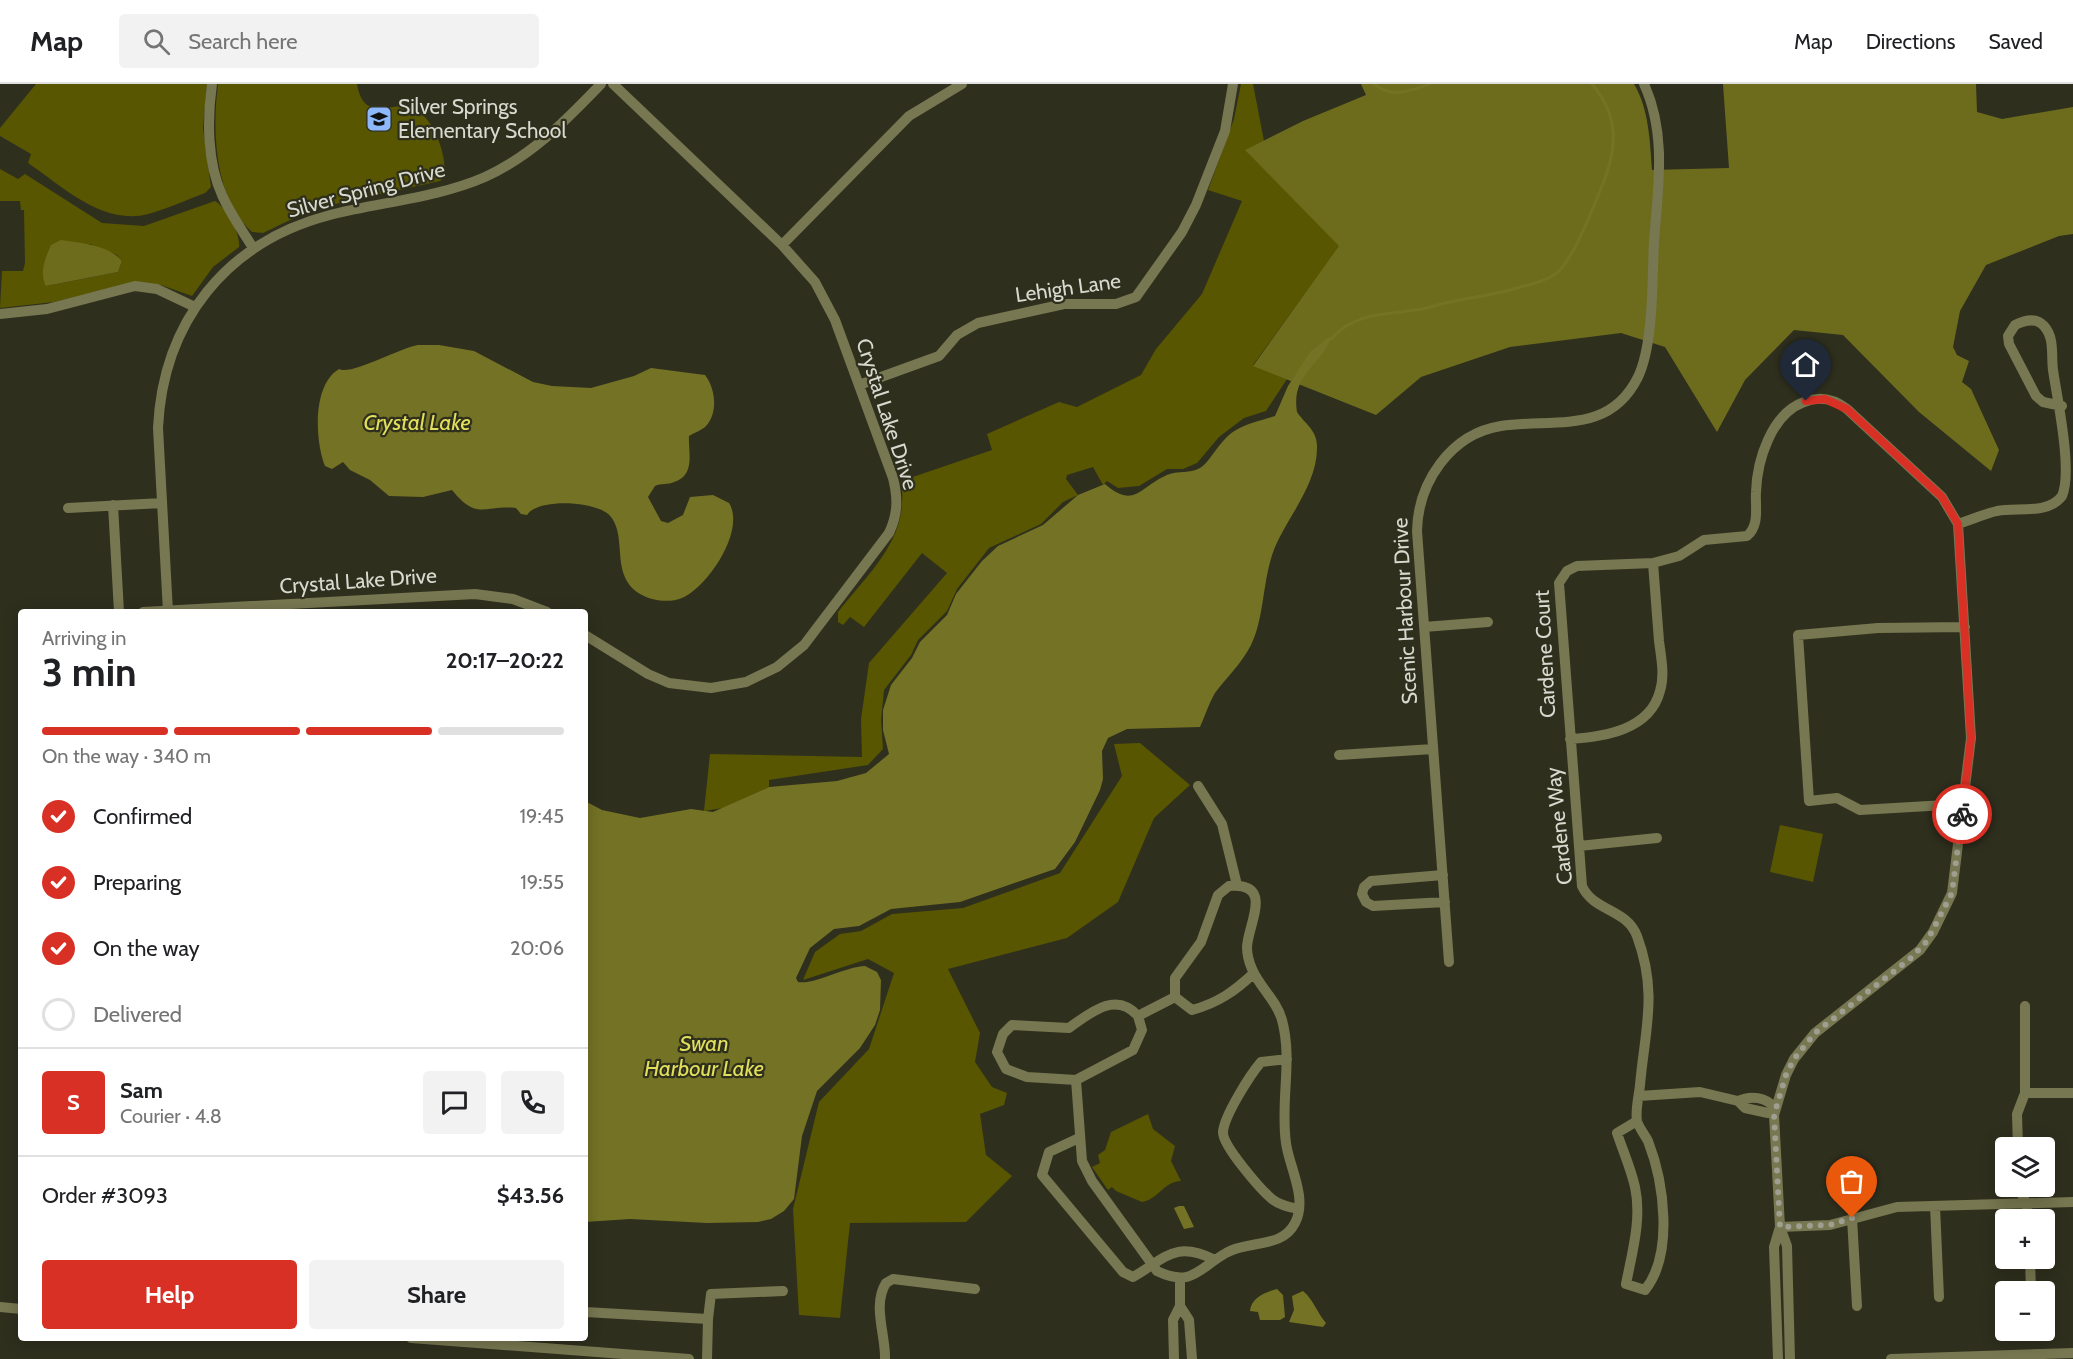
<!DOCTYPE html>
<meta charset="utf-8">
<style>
body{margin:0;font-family:Cabin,sans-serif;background:#f2f2f2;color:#202124;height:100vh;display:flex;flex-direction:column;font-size:22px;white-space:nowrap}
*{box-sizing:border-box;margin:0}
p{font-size:20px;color:#757577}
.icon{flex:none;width:33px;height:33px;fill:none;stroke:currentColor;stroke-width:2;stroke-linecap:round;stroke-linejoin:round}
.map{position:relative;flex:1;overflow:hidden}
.sheet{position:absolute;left:18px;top:525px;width:570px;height:732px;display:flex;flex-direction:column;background:#fff;border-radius:6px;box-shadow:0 3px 15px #0003}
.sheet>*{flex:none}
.tools{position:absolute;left:1995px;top:1053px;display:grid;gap:12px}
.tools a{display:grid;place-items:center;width:60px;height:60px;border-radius:6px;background:#fff;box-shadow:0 3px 15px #0003;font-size:30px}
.pin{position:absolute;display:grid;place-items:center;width:51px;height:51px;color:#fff;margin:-62px -26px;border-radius:50% 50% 50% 0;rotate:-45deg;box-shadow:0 0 6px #0007}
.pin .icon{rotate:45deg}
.courier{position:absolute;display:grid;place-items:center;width:60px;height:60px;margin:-30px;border:4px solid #d93025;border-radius:50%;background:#fff;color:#222;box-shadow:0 2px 8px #0007}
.headline em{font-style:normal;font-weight:700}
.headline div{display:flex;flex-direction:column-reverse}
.headline{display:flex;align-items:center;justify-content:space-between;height:102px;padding:0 24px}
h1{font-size:39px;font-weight:700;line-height:45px}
.bar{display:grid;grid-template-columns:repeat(4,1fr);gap:9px 6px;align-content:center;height:72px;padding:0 24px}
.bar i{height:8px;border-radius:4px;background:#e0e0e0}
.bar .current{background:#d93025}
.bar p{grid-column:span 4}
.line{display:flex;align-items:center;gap:15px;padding:0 24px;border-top:2px solid #e0e0e0}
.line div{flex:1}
.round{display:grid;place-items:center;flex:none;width:63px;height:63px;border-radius:6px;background:#f2f2f2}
ol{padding:0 24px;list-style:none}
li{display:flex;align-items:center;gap:18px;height:66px}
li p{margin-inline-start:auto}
li .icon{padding:6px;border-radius:50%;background:#d93025;color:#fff;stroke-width:4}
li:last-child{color:#757577}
li i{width:33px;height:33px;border:3px solid #e0e0e0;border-radius:50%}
.action{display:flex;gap:12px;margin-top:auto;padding:12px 24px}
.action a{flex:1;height:69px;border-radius:6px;background:#d93025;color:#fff;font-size:24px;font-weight:700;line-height:69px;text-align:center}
.action a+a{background:#f2f2f2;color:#202124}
header{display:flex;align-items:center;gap:36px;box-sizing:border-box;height:84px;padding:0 30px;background:#fff;border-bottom:2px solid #e0e0e0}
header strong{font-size:28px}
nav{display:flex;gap:33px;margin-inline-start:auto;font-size:21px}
.search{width:420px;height:54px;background:#f2f2f2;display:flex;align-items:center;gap:15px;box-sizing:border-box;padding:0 21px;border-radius:6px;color:#757577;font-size:22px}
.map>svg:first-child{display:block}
</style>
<header>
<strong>Map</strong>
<div class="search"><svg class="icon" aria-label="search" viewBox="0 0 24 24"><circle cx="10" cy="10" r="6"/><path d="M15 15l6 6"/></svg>Search here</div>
<nav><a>Map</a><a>Directions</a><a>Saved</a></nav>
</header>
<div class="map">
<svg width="2073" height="1275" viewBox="0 0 2073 1275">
<rect width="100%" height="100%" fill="#2f2f1e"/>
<!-- green -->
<path fill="#585600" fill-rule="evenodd" d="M 36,0 L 207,0 L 203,44 L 211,103 L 205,109 C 186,116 167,125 148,130 C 103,142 62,102 28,79 L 31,70 L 0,52 L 0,44 Z
M 218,0 L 357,0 C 364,41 393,16 413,24 C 434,33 448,73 444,94 L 440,97 L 313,125 L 263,149 L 252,148 C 214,114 212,46 218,0 Z
M 1241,0 L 1253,0 L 1264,57 L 1246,66 L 1340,162 L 1253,281 L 1287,295 L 1266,327 L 1244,334 L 1219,353 L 1197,379 L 1183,385 L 1167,385 L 1139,402 L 1118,404 L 1107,397 L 1103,401 L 1093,383 L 1067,391 L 1066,395 L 1078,411 L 1063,418 L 1041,440 L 989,464 L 957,505 L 947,527 L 918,556 L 911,571 L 884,606 L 881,636 L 883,665 L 868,681 L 769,696 L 769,703 L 723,724 L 704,727 L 710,670 L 862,673 L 861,635 L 869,579 L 947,489 L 922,469 L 864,543 L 850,533 L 843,541 L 838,538 L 838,528 C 871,486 910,454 901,397 L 992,366 L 987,350 L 1059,318 L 1077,323 L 1141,291 L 1156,265 L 1202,210 L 1242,117 L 1208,106 L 1234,35 Z
M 0,85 L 18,95 L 25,90 L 102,139 L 144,142 L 215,117 C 226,123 241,150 239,163 L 213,183 L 192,212 L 161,201 L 135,198 L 54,218 L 0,224 L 2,187 L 23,187 L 25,179 L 24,126 L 21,126 L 20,117 L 0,117 ZM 90,160 L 117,171 L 122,177 L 118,188 L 46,202 Z
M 1140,659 L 1190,701 L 1154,734 L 1118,818 L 1067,854 L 948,885 L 980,949 L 975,978 L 992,1003 L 1007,1009 L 1004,1021 L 980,1030 L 986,1071 L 1012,1092 L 966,1138 L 850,1139 L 840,1234 L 799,1231 L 793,1125 L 819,1018 L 869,965 L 894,889 L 868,875 L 803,896 L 815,868 L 840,850 L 861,847 L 892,830 L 963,824 L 1060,789 L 1122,692 L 1114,660 Z
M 1780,741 L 1823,750 L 1813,798 L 1770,788 Z
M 1148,1030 L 1153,1045 L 1175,1062 L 1171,1077 L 1181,1097 C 1163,1098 1159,1115 1142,1118 L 1116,1107 L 1112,1103 L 1108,1106 L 1092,1083 L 1100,1079 L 1098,1071 L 1105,1066 L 1111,1048 Z"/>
<!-- forest -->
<path fill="#6d6c1d" d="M 1361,0 L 1634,0 C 1649,25 1650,58 1652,86 L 1729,84 L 1723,0 L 1976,0 L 1977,28 L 2002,35 L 2073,23 L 2073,150 L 2059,152 L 1986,181 L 1960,227 L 1953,263 L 1957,271 L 1969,277 L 1962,298 L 1971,305 L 1999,366 L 1991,387 L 1919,328 L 1843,251 L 1794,246 L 1745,296 L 1717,348 L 1665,263 L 1621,249 L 1510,263 L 1421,293 L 1376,331 L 1253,282 L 1339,162 L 1245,66 L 1303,37 L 1366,11 Z
M 61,156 C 81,159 109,161 122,177 L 118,188 L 46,202 C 39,188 45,175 51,161 Z"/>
<!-- water -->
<path fill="#747225" d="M 1329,253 L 1331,255 C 1319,283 1291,291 1297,328 C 1305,340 1317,346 1317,362 C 1318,399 1289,431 1275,463 C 1262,495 1265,533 1251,561 C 1242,579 1227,593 1215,609 C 1209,619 1205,632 1200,643 L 1127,645 L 1108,654 L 1102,667 L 1103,695 L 1100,706 L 1075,758 L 1055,785 L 960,818 L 891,825 L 859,842 L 834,845 L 810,864 L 796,894 L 798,898 C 814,901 844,883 865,882 L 877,888 L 881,896 L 880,926 L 875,941 L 860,964 L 817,1007 L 802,1052 L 794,1115 L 784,1127 L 771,1135 L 758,1138 L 707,1139 L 630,1135 L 585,1138 L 585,717 L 602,726 L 640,734 L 691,725 L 713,728 L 769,703 L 837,697 L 866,689 L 889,670 L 883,646 L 883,626 L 891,601 L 912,574 L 920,558 L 947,531 L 956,510 L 982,477 L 998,462 L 1043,441 L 1078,411 L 1105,400 C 1134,425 1139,404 1165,392 C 1178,385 1193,392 1205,380 C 1215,369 1223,353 1236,346 C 1248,339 1262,336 1275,332 L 1288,302 L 1310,268 Z
M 418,261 L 439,261 L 474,267 L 533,298 L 552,302 L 591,304 L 634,292 L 651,284 L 705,291 C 716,305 718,329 706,342 C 701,347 695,348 689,352 C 688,368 696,391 674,398 C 668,401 661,399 655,402 L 648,413 L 661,437 L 668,439 L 683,431 L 690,413 L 713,411 L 729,419 C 746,446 708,503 682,514 C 670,519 653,517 642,511 C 609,493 628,455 611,433 C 600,417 538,413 527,431 L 521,430 L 516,424 C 484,421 477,437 452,406 L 423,413 L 389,412 L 370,396 L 350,386 L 343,378 L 332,385 L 325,382 C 315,357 312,301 339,285 C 350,292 400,264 418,261 Z
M 1179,1122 L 1184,1122 L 1194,1143 L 1184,1145 L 1174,1124 Z
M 1277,1205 L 1283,1211 L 1285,1233 L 1280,1236 L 1260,1236 L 1258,1228 L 1250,1227 C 1251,1214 1265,1208 1277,1205 Z
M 1303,1207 C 1314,1216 1317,1229 1326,1239 L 1323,1243 L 1289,1238 L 1294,1226 L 1292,1212 Z"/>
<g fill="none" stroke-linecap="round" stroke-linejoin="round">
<!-- stream -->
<path stroke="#747225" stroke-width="3" d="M 1374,0 C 1393,15 1409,7 1430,0
M 1331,255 C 1354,229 1383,231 1415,226 C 1427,225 1438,220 1450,218 C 1474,213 1498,210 1521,203 C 1534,199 1549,196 1559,187 C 1576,169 1592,126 1602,102 C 1618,64 1619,32 1592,0"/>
<!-- minor -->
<path stroke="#777751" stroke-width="10" d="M 212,0 C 207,35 207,78 222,111 C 230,130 243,147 253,164
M 782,161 L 909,32 L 962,0
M 0,230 L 47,225 L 135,202 L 157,205 L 195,223
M 859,301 L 939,272 L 957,251 L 978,239 L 1064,220 L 1116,220 L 1136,213 L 1182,148 L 1196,121 L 1225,47 L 1233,0
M 113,421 L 119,528
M 68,424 L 162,419
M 1958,440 C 1971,436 1984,430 1997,427 C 2017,423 2048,431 2062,412 C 2073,387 2057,314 2053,286 C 2051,272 2055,254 2044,242 C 2036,233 2025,236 2015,241 L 2008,252 L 2009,260 L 2036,312 L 2043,318 L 2062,322
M 143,528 L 475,510 L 513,515 L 547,528
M 168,528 L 158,344 C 163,238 226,158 330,131 C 380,118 437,114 485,93 C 533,71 565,37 601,0
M 1424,543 L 1488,538
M 585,551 L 648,590 L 669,599 L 711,604 L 746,598 L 777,583 L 804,561 L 889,449 C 898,430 898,414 893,394 L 835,236 L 815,198 L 782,161 L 613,0
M 1570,655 C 1604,653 1650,646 1660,607 C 1665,591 1661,573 1659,557 C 1657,531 1655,505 1653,479
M 1339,671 L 1433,665
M 1198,702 L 1222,740 L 1237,801
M 1963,720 L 1860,726 L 1837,714 L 1809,717 L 1798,551 L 1878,544 L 1965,543
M 1579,762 L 1657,754
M 1443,791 L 1371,797 L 1364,803 L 1362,810 L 1366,818 L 1373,822 L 1445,818
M 1449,878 L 1417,447 C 1418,399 1450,350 1501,342 C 1552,334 1609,352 1638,293 C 1654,259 1652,195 1654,157 C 1658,104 1667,50 1644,0
M 1175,913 L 1192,926 C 1218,919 1235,907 1254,889
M 1287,975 L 1261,978 C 1250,991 1224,1032 1223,1048 C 1222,1061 1261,1106 1272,1115 C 1279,1121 1289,1123 1298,1125
M 1076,996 L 1082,1077 L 1092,1097 L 1157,1187 C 1192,1204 1199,1184 1226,1169 C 1248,1156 1282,1165 1295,1139 C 1308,1114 1289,1083 1286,1059 C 1280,1017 1293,977 1282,936 C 1276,915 1260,904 1252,885 C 1249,878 1247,870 1247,863 C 1248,840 1275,798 1229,802 L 1218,811 L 1201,858 L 1175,894 L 1175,913
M 1076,996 L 1027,993 L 1006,985 L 997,968 L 1003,950 L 1012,941 L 1069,944 C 1091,928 1116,907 1138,932 L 1175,913
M 1076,996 L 1133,966 L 1142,946 L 1138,932
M 2025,1009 L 2073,1009
M 1639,1012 L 1700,1008 L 1738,1017 L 1745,1024 L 1768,1029 L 1775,1024 C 1766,1013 1751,1011 1738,1017
M 1637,1037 L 1617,1049 C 1623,1067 1631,1085 1635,1103 C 1642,1135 1632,1169 1626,1200 L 1645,1206 C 1674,1170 1664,1098 1648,1057 C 1645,1051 1639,1044 1637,1037 C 1635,1027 1639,1011 1640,1001 C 1645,945 1658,909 1637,852 C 1626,824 1594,828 1582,802 L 1559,499 L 1567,487 L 1577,482 L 1653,479 L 1679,472 L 1704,456 L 1747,452 C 1760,441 1755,423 1756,408 C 1757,377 1771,330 1804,318 C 1819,312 1834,315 1847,325 L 1942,413 L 1958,440 L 1971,654 L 1952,809 L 1933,848 L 1920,866 L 1815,949 L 1794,975 L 1786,991 L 1774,1031 L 1780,1143 L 1787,1162 L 1790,1275
M 1079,1054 L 1049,1068 L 1042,1091 L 1123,1188 L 1133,1193 C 1166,1174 1175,1156 1215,1176
M 2018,1064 L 2017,1030 L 2025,1009 L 2025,922
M 2018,1102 L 2027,1121 L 2028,1136
M 1935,1122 L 1939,1213
M 1852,1134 L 1857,1222
M 1780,1143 L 1830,1141 L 1897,1123 L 2073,1118
M 2030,1174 L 2031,1208
M 1180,1222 L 1189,1236 L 1192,1275
M 0,1223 L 21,1225
M 585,1228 L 708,1235 L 707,1275
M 708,1235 L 711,1210 L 783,1207
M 411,1254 L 689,1275
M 885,1275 C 886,1252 872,1221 886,1199 L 893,1195 L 975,1205
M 1174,1275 L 1173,1236 L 1180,1222 L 1180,1194
M 1778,1275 L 1774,1163 L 1780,1143
M 1891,1275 L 2073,1269"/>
</g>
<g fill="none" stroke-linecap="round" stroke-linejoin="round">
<!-- done -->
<path stroke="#9e9e91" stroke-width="6" stroke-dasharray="0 10.8" d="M 1852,1134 L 1830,1141 L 1780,1143 L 1774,1031 L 1786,991 L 1794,975 L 1815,949 L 1911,874 L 1927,857 L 1952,809 L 1962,730"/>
<!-- route -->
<path stroke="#d93025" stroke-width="8" d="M 1806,317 L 1825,315 L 1847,325 L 1942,413 L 1958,440 L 1971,654 L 1962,730"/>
</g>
<!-- icons -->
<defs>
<g id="school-square" transform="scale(1.35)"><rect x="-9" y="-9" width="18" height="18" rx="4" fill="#8db9fc" stroke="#2f2f1e"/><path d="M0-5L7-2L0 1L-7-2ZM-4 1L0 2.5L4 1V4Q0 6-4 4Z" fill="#111"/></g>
</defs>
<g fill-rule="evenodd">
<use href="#school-square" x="379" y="35"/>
</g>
<g text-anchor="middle" stroke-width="4.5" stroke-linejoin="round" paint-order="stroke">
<!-- poi labels -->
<g font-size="21" fill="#d9dacf" stroke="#2f2f1e" text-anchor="start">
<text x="398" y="30">Silver Springs<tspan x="398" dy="24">Elementary School</tspan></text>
</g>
<!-- street labels -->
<g font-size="21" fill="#d9dacf" stroke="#2f2f1e">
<text transform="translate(366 106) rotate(-15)" y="7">Silver Spring Drive</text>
<text transform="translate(1068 204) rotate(-8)" y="7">Lehigh Lane</text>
<text transform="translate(887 330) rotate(72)" y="7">Crystal Lake Drive</text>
<text transform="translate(358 497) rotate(-4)" y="7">Crystal Lake Drive</text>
<text transform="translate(1405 527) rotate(-93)" y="7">Scenic Harbour Drive</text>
<text transform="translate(1545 570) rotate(-93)" y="7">Cardene Court</text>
<text transform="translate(1559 742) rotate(-96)" y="7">Cardene Way</text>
</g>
<!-- water labels -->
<g font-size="22" font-style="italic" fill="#e2e05b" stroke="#2f2f1e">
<text x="417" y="346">Crystal Lake</text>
<text x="704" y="967">Swan<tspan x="704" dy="25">Harbour Lake</tspan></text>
</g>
</g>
</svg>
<div class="tools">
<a><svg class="icon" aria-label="layers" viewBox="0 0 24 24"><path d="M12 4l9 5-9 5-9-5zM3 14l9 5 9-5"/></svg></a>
<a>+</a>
<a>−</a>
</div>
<div class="pin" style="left:1852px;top:1134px;background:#ea580c"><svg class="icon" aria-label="bag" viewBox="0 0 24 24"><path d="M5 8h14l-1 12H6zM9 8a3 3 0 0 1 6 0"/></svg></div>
<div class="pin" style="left:1806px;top:317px;background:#1f2937"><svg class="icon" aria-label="home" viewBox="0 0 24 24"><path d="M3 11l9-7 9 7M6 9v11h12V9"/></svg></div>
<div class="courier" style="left:1962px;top:730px"><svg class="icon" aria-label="bike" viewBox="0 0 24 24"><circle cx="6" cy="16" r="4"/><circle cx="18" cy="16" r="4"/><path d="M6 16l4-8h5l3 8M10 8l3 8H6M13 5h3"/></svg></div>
<section class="sheet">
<div class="headline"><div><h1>3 min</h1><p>Arriving in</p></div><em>20:17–20:22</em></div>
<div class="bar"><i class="current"></i><i class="current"></i><i class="current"></i><i></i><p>On the way · 340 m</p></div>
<ol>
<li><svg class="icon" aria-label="check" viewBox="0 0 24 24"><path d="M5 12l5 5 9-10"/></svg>Confirmed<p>19:45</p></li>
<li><svg class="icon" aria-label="check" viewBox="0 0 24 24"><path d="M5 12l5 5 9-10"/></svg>Preparing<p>19:55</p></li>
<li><svg class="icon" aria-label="check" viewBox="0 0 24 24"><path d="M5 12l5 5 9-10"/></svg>On the way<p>20:06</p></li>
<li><i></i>Delivered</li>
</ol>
<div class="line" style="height:108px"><b class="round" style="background:#d93025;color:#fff">S</b><div><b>Sam</b><p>Courier · 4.8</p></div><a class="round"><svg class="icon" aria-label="chat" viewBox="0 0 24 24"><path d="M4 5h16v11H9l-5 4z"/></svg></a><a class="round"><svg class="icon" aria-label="phone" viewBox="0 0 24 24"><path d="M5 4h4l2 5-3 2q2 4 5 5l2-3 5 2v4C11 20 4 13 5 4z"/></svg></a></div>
<div class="line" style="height:78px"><div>Order #3093</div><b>$43.56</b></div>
<div class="action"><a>Help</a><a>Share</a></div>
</section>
</div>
